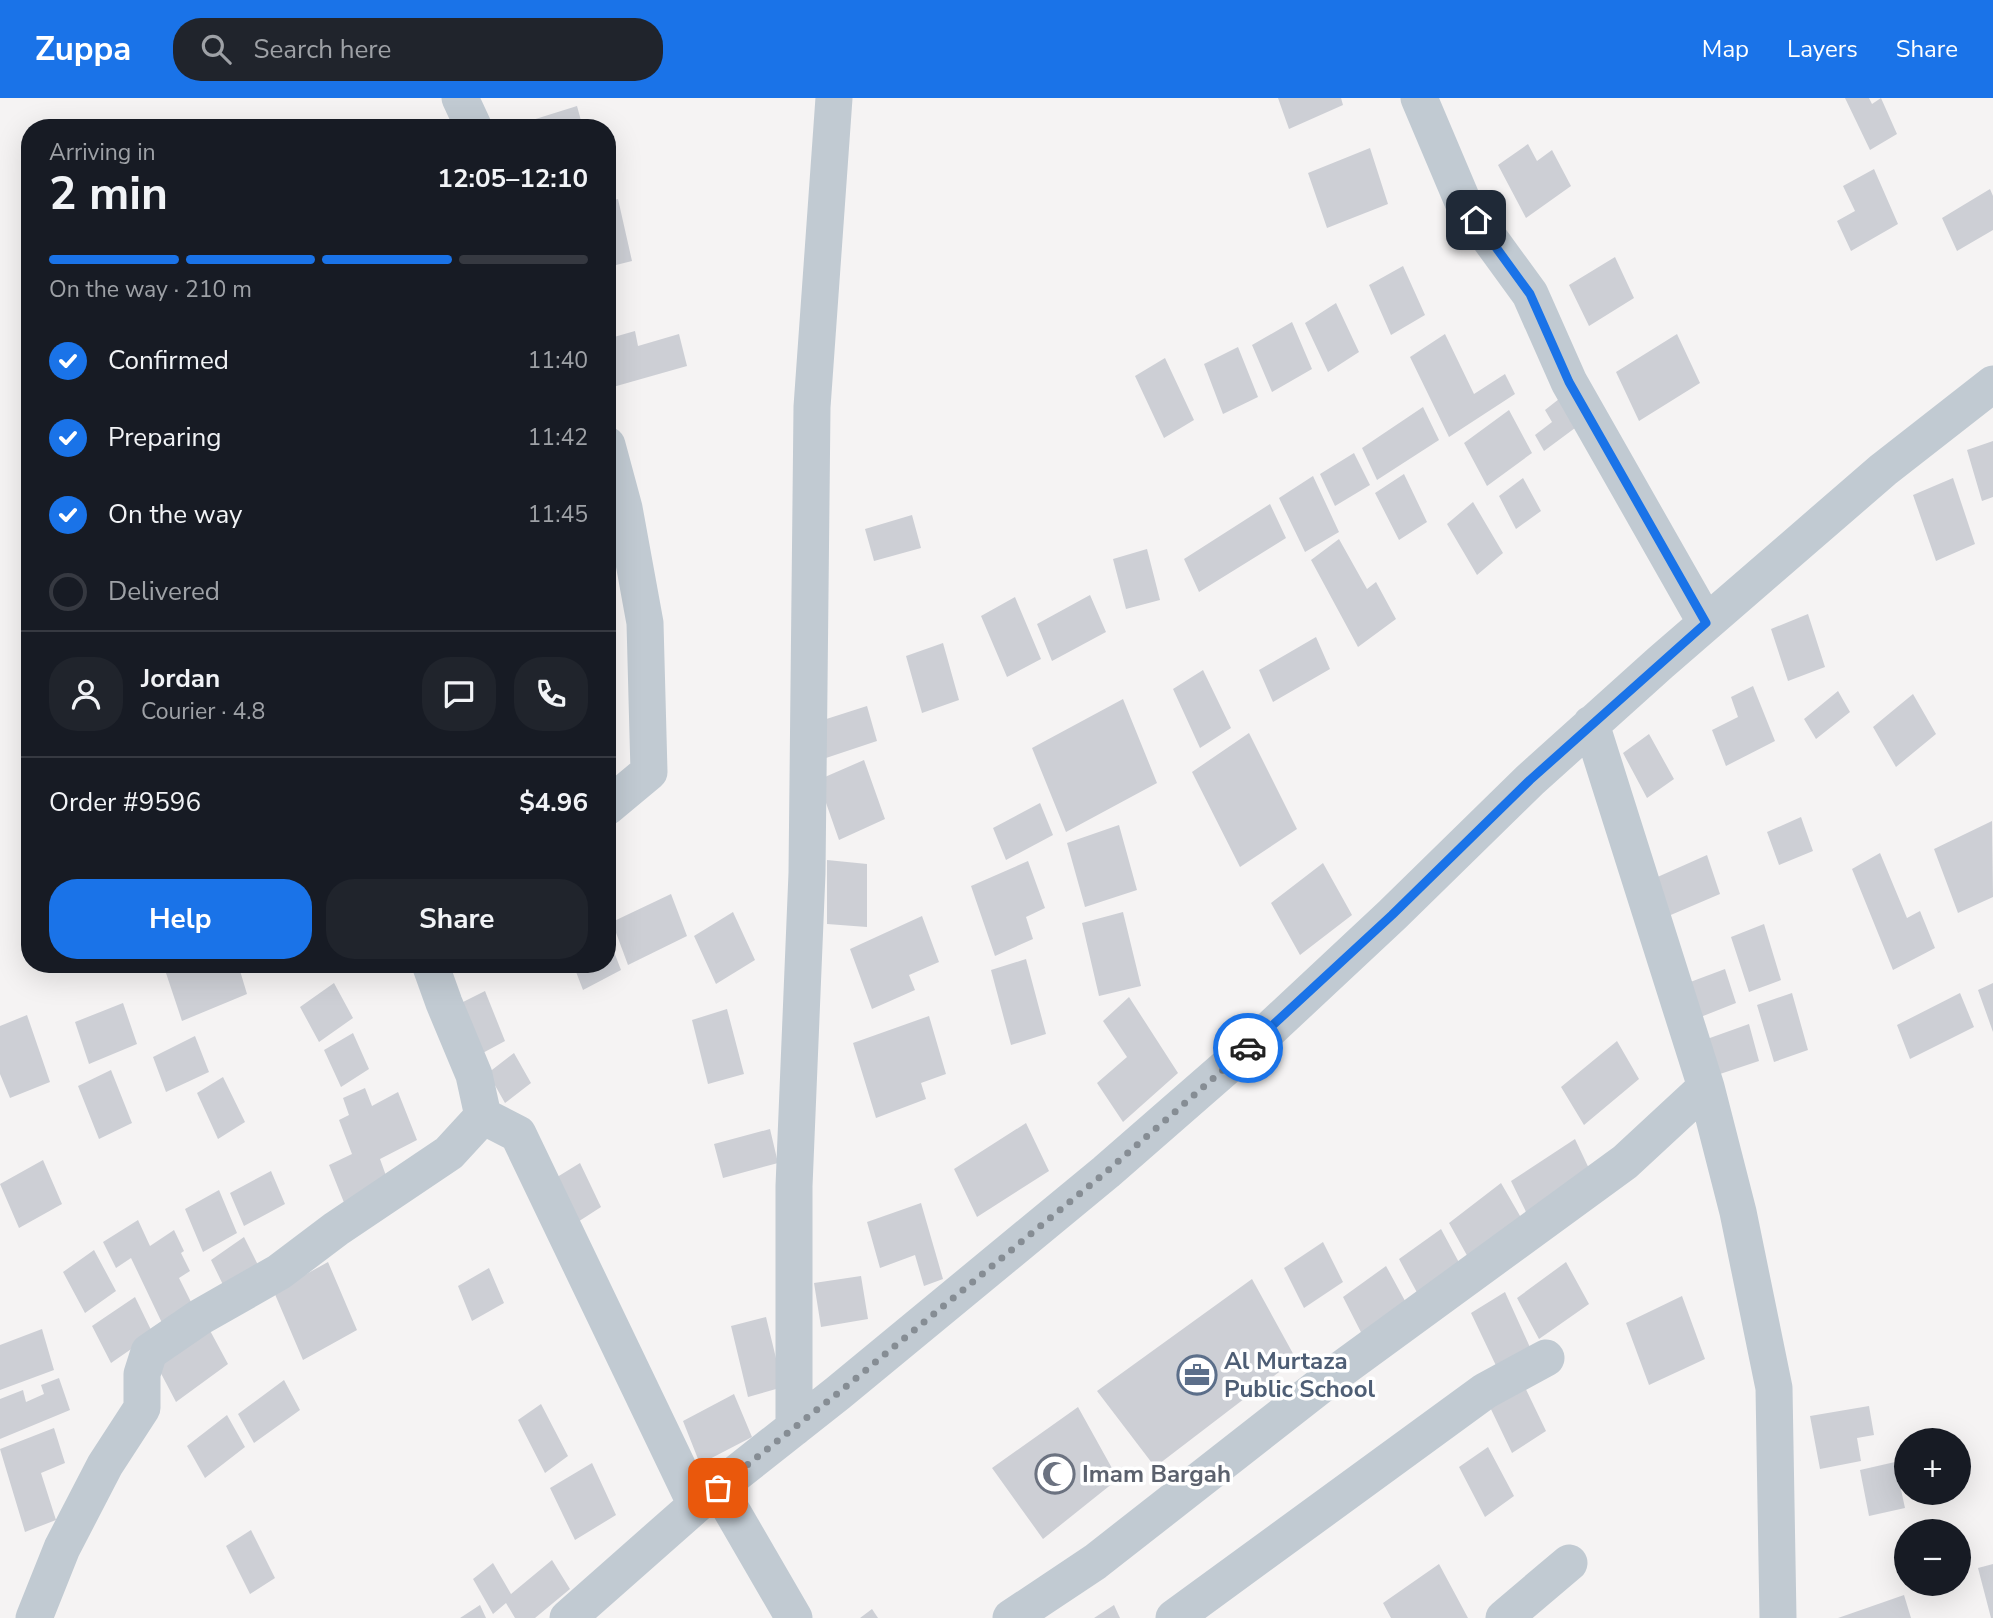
<!DOCTYPE html>
<meta charset="utf-8">
<style>
body{margin:0;font-family:"Nunito Sans",sans-serif;background:#20242c;color:#f1f3f6;height:100vh;display:flex;flex-direction:column;font-size:26px;white-space:nowrap}
*{box-sizing:border-box;margin:0}
p{font-size:23px;color:#9ea1a6}
.icon{flex:none;width:38px;height:38px;fill:none;stroke:currentColor;stroke-width:2;stroke-linecap:round;stroke-linejoin:round}
.map{position:relative;flex:1;overflow:hidden}
.sheet{position:absolute;left:21px;top:21px;width:595px;height:854px;display:flex;flex-direction:column;background:#171b24;border-radius:28px;box-shadow:0 7px 28px #0002}
.sheet>*{flex:none}
.tools{position:absolute;left:1894px;top:1330px;display:grid;gap:14px}
.tools a{display:grid;place-items:center;width:77px;height:77px;border-radius:50%;background:#171b24;box-shadow:0 7px 28px #0002;font-size:35px}
.pin{position:absolute;display:grid;place-items:center;width:60px;height:60px;color:#fff;margin:-30px;border-radius:14px;box-shadow:0 4px 10px #0006}
.courier{position:absolute;display:grid;place-items:center;width:70px;height:70px;margin:-35px;border:5px solid #1a73e8;border-radius:50%;background:#fff;color:#222;box-shadow:0 2px 9px #0007}
.headline em{font-style:normal;font-weight:700}
.headline div{display:flex;flex-direction:column-reverse}
.headline{display:flex;align-items:center;justify-content:space-between;height:119px;padding:0 28px}
h1{font-size:46px;font-weight:700;line-height:52px}
.bar{display:grid;grid-template-columns:repeat(4,1fr);gap:10px 7px;align-content:center;height:84px;padding:0 28px}
.bar i{height:9px;border-radius:5px;background:#363941}
.bar .current{background:#1a73e8}
.bar p{grid-column:span 4}
.line{display:flex;align-items:center;gap:18px;padding:0 28px;border-top:2px solid #363941}
.line div{flex:1}
.round{display:grid;place-items:center;flex:none;width:74px;height:74px;border-radius:28px;background:#20242c}
ol{padding:0 28px;list-style:none}
li{display:flex;align-items:center;gap:21px;height:77px}
li p{margin-inline-start:auto}
li .icon{padding:7px;border-radius:50%;background:#1a73e8;color:#fff;stroke-width:4}
li:last-child{color:#9ea1a6}
li i{width:38px;height:38px;border:4px solid #363941;border-radius:50%}
.action{display:flex;gap:14px;margin-top:auto;padding:14px 28px}
.action a{flex:1;height:80px;border-radius:28px;background:#1a73e8;color:#fff;font-size:28px;font-weight:700;line-height:80px;text-align:center}
.action a+a{background:#20242c;color:#f1f3f6}
header{display:flex;align-items:center;gap:42px;box-sizing:border-box;height:98px;padding:0 35px;background:#1a73e8;color:#fff}
header strong{font-size:33px}
nav{display:flex;gap:38px;margin-inline-start:auto;font-size:24px}
.search{width:490px;height:63px;background:#20242c;display:flex;align-items:center;gap:18px;box-sizing:border-box;padding:0 24px;border-radius:28px;color:#9ea1a6;font-size:26px}
.map>svg:first-child{display:block}
</style>
<header>
<strong>Zuppa</strong>
<div class="search"><svg class="icon" aria-label="search" viewBox="0 0 24 24"><circle cx="10" cy="10" r="6"/><path d="M15 15l6 6"/></svg>Search here</div>
<nav><a>Map</a><a>Layers</a><a>Share</a></nav>
</header>
<div class="map">
<svg width="1993" height="1520" viewBox="0 0 1993 1520">
<rect width="100%" height="100%" fill="#f5f3f3"/>
<!-- building -->
<path fill="#cdcfd5" d="M 1278,0 L 1341,0 L 1343,7 L 1289,31 Z
M 1845,0 L 1869,0 L 1872,6 L 1881,0 L 1897,36 L 1870,52 Z
M 577,8 L 583,30 L 527,30 L 526,24 Z
M 1528,46 L 1537,63 L 1552,52 L 1571,88 L 1526,120 L 1498,67 Z
M 1370,50 L 1388,106 L 1327,130 L 1308,75 Z
M 1874,71 L 1898,126 L 1851,153 L 1837,123 L 1855,113 L 1843,88 Z
M 1990,91 L 1993,98 L 1993,132 L 1957,153 L 1942,120 Z
M 618,101 L 632,163 L 612,168 L 607,147 L 607,104 Z
M 1615,159 L 1634,200 L 1589,228 L 1569,187 Z
M 1403,168 L 1425,217 L 1391,237 L 1369,187 Z
M 1336,205 L 1359,254 L 1328,274 L 1305,225 Z
M 1292,224 L 1312,271 L 1272,294 L 1252,247 Z
M 635,233 L 638,248 L 679,236 L 687,268 L 613,289 L 607,265 L 607,241 Z
M 1445,236 L 1474,296 L 1505,276 L 1515,296 L 1449,339 L 1410,259 Z
M 1677,236 L 1700,285 L 1639,323 L 1616,274 Z
M 1238,249 L 1258,299 L 1223,316 L 1204,266 Z
M 1165,260 L 1194,322 L 1164,340 L 1135,278 Z
M 1559,301 L 1575,330 L 1544,353 L 1535,337 L 1552,324 L 1545,312 Z
M 1423,309 L 1439,342 L 1377,382 L 1362,350 Z
M 1509,312 L 1532,355 L 1487,388 L 1464,345 Z
M 1993,343 L 1993,399 L 1982,403 L 1967,352 Z
M 1354,355 L 1370,387 L 1335,408 L 1320,376 Z
M 1404,376 L 1427,424 L 1399,442 L 1375,395 Z
M 1313,378 L 1339,434 L 1305,454 L 1279,400 Z
M 1523,380 L 1541,413 L 1516,431 L 1499,398 Z
M 1953,380 L 1975,446 L 1936,463 L 1913,397 Z
M 1473,404 L 1503,455 L 1477,477 L 1447,426 Z
M 1270,406 L 1286,440 L 1199,494 L 1184,461 Z
M 912,417 L 921,450 L 874,463 L 865,431 Z
M 1339,441 L 1367,491 L 1376,484 L 1396,521 L 1358,549 L 1311,462 Z
M 1147,451 L 1160,502 L 1126,511 L 1113,461 Z
M 1090,497 L 1106,534 L 1052,563 L 1037,526 Z
M 1015,499 L 1041,561 L 1007,579 L 981,518 Z
M 1808,516 L 1825,569 L 1788,583 L 1771,531 Z
M 1316,539 L 1330,571 L 1273,604 L 1259,572 Z
M 943,545 L 959,602 L 922,615 L 906,558 Z
M 1203,572 L 1231,630 L 1200,650 L 1173,591 Z
M 1753,588 L 1775,643 L 1726,668 L 1712,632 L 1738,619 L 1731,599 Z
M 1838,593 L 1850,614 L 1816,641 L 1804,621 Z
M 1913,596 L 1936,636 L 1896,669 L 1873,629 Z
M 1123,601 L 1157,685 L 1066,734 L 1032,650 Z
M 867,608 L 877,643 L 826,660 L 817,624 Z
M 1249,635 L 1297,731 L 1240,769 L 1192,674 Z
M 1649,636 L 1674,681 L 1647,700 L 1623,655 Z
M 864,662 L 885,721 L 839,742 L 818,682 Z
M 1040,705 L 1053,737 L 1006,762 L 993,730 Z
M 1801,719 L 1813,753 L 1779,767 L 1767,734 Z
M 1992,723 L 1993,799 L 1958,815 L 1934,751 Z
M 1119,727 L 1137,792 L 1085,809 L 1067,745 Z
M 1880,755 L 1907,820 L 1920,813 L 1935,850 L 1893,872 L 1852,771 Z
M 1707,757 L 1720,796 L 1666,819 L 1653,781 Z
M 827,762 L 867,766 L 867,829 L 827,826 Z
M 1028,763 L 1045,810 L 1026,819 L 1033,841 L 995,858 L 971,788 Z
M 1323,765 L 1352,817 L 1300,857 L 1271,805 Z
M 671,796 L 687,838 L 628,867 L 612,824 Z
M 733,814 L 755,862 L 716,886 L 694,838 Z
M 1123,814 L 1141,888 L 1099,898 L 1082,825 Z
M 922,818 L 939,864 L 909,877 L 915,892 L 872,911 L 850,851 Z
M 1764,826 L 1781,882 L 1749,894 L 1731,839 Z
M 611,846 L 621,872 L 583,892 L 573,866 L 607,866 L 607,847 Z
M 1026,861 L 1046,936 L 1011,947 L 991,872 Z
M 171,866 L 238,866 L 247,896 L 182,923 L 164,869 Z
M 1725,871 L 1736,905 L 1688,924 L 1677,889 Z
M 334,885 L 353,920 L 319,944 L 300,909 Z
M 1993,885 L 1993,934 L 1978,892 Z
M 485,893 L 505,943 L 479,957 L 459,906 Z
M 1792,895 L 1808,952 L 1774,964 L 1757,907 Z
M 1960,895 L 1974,929 L 1910,961 L 1897,927 Z
M 1129,899 L 1178,975 L 1123,1024 L 1097,985 L 1127,959 L 1103,923 Z
M 123,905 L 137,946 L 89,966 L 75,924 Z
M 727,911 L 744,976 L 708,986 L 692,922 Z
M 27,917 L 50,984 L 10,1000 L 0,976 L 0,928 Z
M 929,918 L 946,976 L 921,985 L 926,1001 L 876,1020 L 853,945 Z
M 1749,926 L 1759,963 L 1717,977 L 1707,941 Z
M 353,935 L 369,971 L 341,989 L 324,952 Z
M 195,938 L 209,974 L 166,994 L 153,959 Z
M 1617,943 L 1639,981 L 1584,1027 L 1561,989 Z
M 514,955 L 531,985 L 505,1005 L 488,975 Z
M 111,972 L 132,1025 L 99,1041 L 78,988 Z
M 223,979 L 245,1024 L 218,1041 L 197,995 Z
M 365,990 L 372,1008 L 398,994 L 417,1042 L 380,1061 L 389,1086 L 345,1107 L 329,1067 L 352,1056 L 339,1022 L 349,1017 L 343,1000 Z
M 1026,1025 L 1049,1073 L 977,1119 L 954,1071 Z
M 770,1031 L 778,1065 L 723,1080 L 714,1046 Z
M 1575,1041 L 1593,1079 L 1530,1122 L 1511,1083 Z
M 43,1062 L 62,1106 L 19,1130 L 0,1086 Z
M 580,1065 L 601,1109 L 570,1129 L 549,1084 Z
M 271,1073 L 285,1106 L 244,1128 L 230,1095 Z
M 1501,1085 L 1527,1130 L 1474,1170 L 1449,1125 Z
M 219,1092 L 237,1135 L 203,1154 L 185,1111 Z
M 921,1105 L 943,1181 L 924,1188 L 915,1157 L 880,1170 L 867,1124 Z
M 138,1122 L 150,1148 L 174,1132 L 184,1153 L 181,1155 L 190,1173 L 179,1180 L 193,1208 L 163,1227 L 131,1160 L 116,1170 L 103,1144 Z
M 1441,1131 L 1463,1172 L 1421,1202 L 1399,1161 Z
M 244,1139 L 261,1173 L 227,1195 L 211,1162 Z
M 1323,1144 L 1343,1184 L 1304,1210 L 1284,1170 Z
M 94,1152 L 116,1193 L 85,1215 L 63,1174 Z
M 328,1164 L 357,1232 L 303,1262 L 274,1194 Z
M 1566,1164 L 1589,1206 L 1539,1241 L 1517,1200 Z
M 1386,1168 L 1410,1212 L 1366,1244 L 1343,1199 Z
M 489,1170 L 504,1205 L 472,1223 L 458,1188 Z
M 861,1178 L 868,1221 L 821,1229 L 814,1185 Z
M 1252,1181 L 1296,1261 L 1155,1369 L 1097,1293 Z
M 1505,1194 L 1533,1256 L 1500,1276 L 1471,1215 Z
M 1682,1198 L 1705,1261 L 1649,1287 L 1626,1225 Z
M 135,1199 L 153,1236 L 111,1265 L 92,1228 Z
M 766,1219 L 783,1289 L 748,1299 L 731,1228 Z
M 207,1227 L 228,1266 L 176,1304 L 155,1264 Z
M 42,1231 L 54,1272 L 0,1292 L 0,1247 Z
M 59,1280 L 70,1312 L 0,1341 L 0,1301 L 23,1292 L 26,1304 L 44,1296 L 41,1287 Z
M 284,1282 L 300,1312 L 254,1345 L 238,1316 Z
M 1522,1283 L 1546,1333 L 1512,1355 L 1488,1305 Z
M 734,1296 L 752,1339 L 700,1366 L 683,1323 Z
M 541,1306 L 568,1358 L 545,1375 L 518,1322 Z
M 1869,1308 L 1874,1337 L 1857,1340 L 1861,1363 L 1820,1371 L 1810,1318 Z
M 1078,1309 L 1118,1381 L 1043,1441 L 992,1370 Z
M 227,1317 L 245,1349 L 205,1380 L 187,1348 Z
M 54,1330 L 65,1365 L 41,1375 L 56,1422 L 25,1434 L 0,1351 Z
M 1488,1349 L 1514,1398 L 1485,1419 L 1459,1369 Z
M 1895,1364 L 1905,1410 L 1869,1418 L 1860,1372 Z
M 592,1365 L 616,1417 L 575,1442 L 550,1390 Z
M 251,1432 L 275,1480 L 250,1496 L 226,1448 Z
M 552,1462 L 570,1491 L 535,1520 L 515,1520 L 506,1505 L 493,1516 L 473,1481 L 493,1465 L 511,1496 Z
M 1439,1466 L 1468,1520 L 1391,1520 L 1383,1505 Z
M 1993,1466 L 1993,1520 L 1991,1520 L 1978,1470 Z
M 1904,1497 L 1911,1520 L 1838,1520 Z
M 480,1507 L 486,1520 L 460,1520 Z
M 1114,1507 L 1120,1520 L 1094,1520 Z
M 872,1511 L 878,1520 L 860,1520 Z"/>
<g fill="none" stroke-linecap="round" stroke-linejoin="round">
<!-- street -->
<path stroke="#c1cad2" stroke-width="37" d="M 460,0 L 474,30
M 1419,0 L 1463,104 L 1530,196 L 1569,284 L 1706,525
M 607,347 L 624,410 L 645,525 L 649,674 L 607,709
M 1591,626 L 1706,989 L 1738,1114 L 1774,1290 L 1778,1520
M 483,1018 L 518,1036 L 696,1407
M 794,1330 L 794,1088 L 807,775 L 812,309 L 834,0
M 718,1389 L 794,1520
M 34,1520 L 62,1450 L 105,1367 L 142,1310 L 142,1276 L 149,1254 L 200,1219 L 279,1174 L 336,1131 L 449,1055 L 483,1018 L 474,977 L 444,905 L 430,866
M 568,1520 L 696,1407 L 838,1295 L 1106,1074 L 1270,931 L 1392,817 L 1530,682 L 1660,565 L 1883,372 L 1993,286
M 1011,1520 L 1095,1464 L 1343,1270 L 1625,1064 L 1706,989
M 1174,1520 L 1485,1293 L 1546,1260
M 1504,1520 L 1569,1465"/>
</g>
<g fill="none" stroke-linecap="round" stroke-linejoin="round">
<!-- done -->
<path stroke="#868d94" stroke-width="7" stroke-dasharray="0 12.6" d="M 718,1390 L 838,1295 L 1106,1074 L 1248,950"/>
<!-- route -->
<path stroke="#1a73e8" stroke-width="9" d="M 1248,950 L 1392,817 L 1530,682 L 1706,525 L 1569,284 L 1530,196 L 1476,122"/>
</g>
<!-- icons -->
<defs>
<g id="office-ring" transform="scale(2.0125)"><circle r="9.5" fill="#fff" stroke="#5c6f8a" stroke-width="1.5"/><path d="M-6-3h4V-5.5h4V-3h4V5H-6ZM-1-4.5V-3h2v-1.5ZM-6 0V1H6V0Z" fill="#5c6f8a"/></g>
<g id="mosque-ring" transform="scale(2.0125)"><circle r="9.5" fill="#fff" stroke="#6b7280" stroke-width="1.5"/><path d="M3.5-4.9A6 6 0 1 0 3.5 4.9A5 5 0 1 1 3.5-4.9Z" fill="#6b7280"/></g>
</defs>
<g fill-rule="evenodd">
<use href="#office-ring" x="1197" y="1277"/>
<use href="#mosque-ring" x="1055" y="1376"/>
</g>
<g text-anchor="middle" stroke-width="7" stroke-linejoin="round" paint-order="stroke">
<!-- service labels -->
<g font-size="24" font-weight="bold" fill="#4e5e75" stroke="#fff" text-anchor="start">
<text x="1224" y="1271">Al Murtaza<tspan x="1224" dy="28">Public School</tspan></text>
</g>
<!-- worship labels -->
<g font-size="24" font-weight="bold" fill="#5b616d" stroke="#fff" text-anchor="start">
<text x="1082" y="1384">Imam Bargah</text>
</g>
</g>
</svg>
<div class="tools">
<a>+</a>
<a>−</a>
</div>
<div class="pin" style="left:718px;top:1390px;background:#ea580c"><svg class="icon" aria-label="bag" viewBox="0 0 24 24"><path d="M5 8h14l-1 12H6zM9 8a3 3 0 0 1 6 0"/></svg></div>
<div class="pin" style="left:1476px;top:122px;background:#1f2937"><svg class="icon" aria-label="home" viewBox="0 0 24 24"><path d="M3 11l9-7 9 7M6 9v11h12V9"/></svg></div>
<div class="courier" style="left:1248px;top:950px"><svg class="icon" aria-label="car" viewBox="0 0 24 24"><path d="M5 17H2v-5l4-1 3-4h7l3 4 3 1v5h-3M9 17h6M6 11h13"/><circle cx="7" cy="17" r="2"/><circle cx="17" cy="17" r="2"/></svg></div>
<section class="sheet">
<div class="headline"><div><h1>2 min</h1><p>Arriving in</p></div><em>12:05–12:10</em></div>
<div class="bar"><i class="current"></i><i class="current"></i><i class="current"></i><i></i><p>On the way · 210 m</p></div>
<ol>
<li><svg class="icon" aria-label="check" viewBox="0 0 24 24"><path d="M5 12l5 5 9-10"/></svg>Confirmed<p>11:40</p></li>
<li><svg class="icon" aria-label="check" viewBox="0 0 24 24"><path d="M5 12l5 5 9-10"/></svg>Preparing<p>11:42</p></li>
<li><svg class="icon" aria-label="check" viewBox="0 0 24 24"><path d="M5 12l5 5 9-10"/></svg>On the way<p>11:45</p></li>
<li><i></i>Delivered</li>
</ol>
<div class="line" style="height:126px"><a class="round"><svg class="icon" aria-label="person" viewBox="0 0 24 24"><circle cx="12" cy="8" r="4"/><path d="M4 21q1-7 8-7t8 7"/></svg></a><div><b>Jordan</b><p>Courier · 4.8</p></div><a class="round"><svg class="icon" aria-label="chat" viewBox="0 0 24 24"><path d="M4 5h16v11H9l-5 4z"/></svg></a><a class="round"><svg class="icon" aria-label="phone" viewBox="0 0 24 24"><path d="M5 4h4l2 5-3 2q2 4 5 5l2-3 5 2v4C11 20 4 13 5 4z"/></svg></a></div>
<div class="line" style="height:91px"><div>Order #9596</div><b>$4.96</b></div>
<div class="action"><a>Help</a><a>Share</a></div>
</section>
</div>
